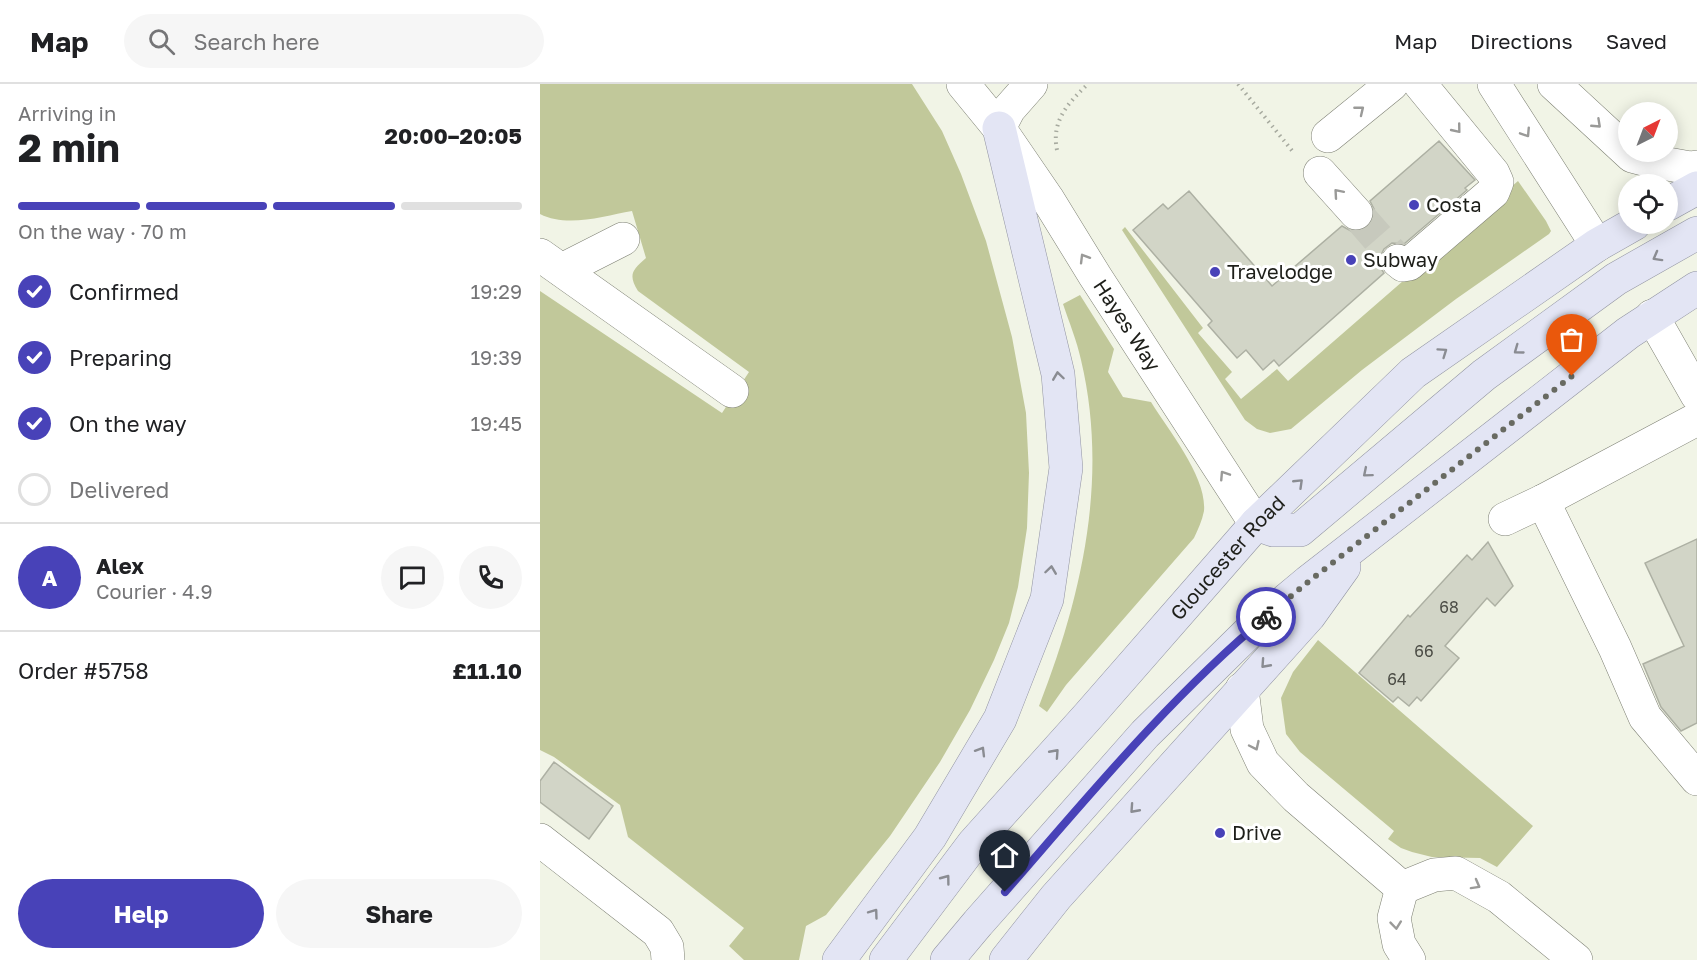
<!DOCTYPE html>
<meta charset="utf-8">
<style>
body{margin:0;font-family:"Golos Text",sans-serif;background:#f6f6f6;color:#202124;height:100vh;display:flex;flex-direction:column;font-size:22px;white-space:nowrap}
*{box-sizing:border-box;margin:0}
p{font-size:20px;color:#757577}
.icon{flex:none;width:33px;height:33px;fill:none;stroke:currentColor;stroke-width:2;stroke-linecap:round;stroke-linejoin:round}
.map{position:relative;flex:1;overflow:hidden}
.drawer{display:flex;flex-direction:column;background:#fff;width:540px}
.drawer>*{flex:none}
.needle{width:39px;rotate:42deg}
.tools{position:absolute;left:1078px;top:18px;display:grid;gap:12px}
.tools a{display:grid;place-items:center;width:60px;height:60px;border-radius:50%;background:#fff;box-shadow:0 3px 15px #0003;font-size:30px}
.pin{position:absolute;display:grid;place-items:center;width:51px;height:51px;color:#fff;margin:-62px -26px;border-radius:50% 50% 50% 0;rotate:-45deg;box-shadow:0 0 6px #0007}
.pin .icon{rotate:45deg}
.courier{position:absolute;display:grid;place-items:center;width:60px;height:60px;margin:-30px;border:4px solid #4842b8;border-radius:50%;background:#fff;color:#222;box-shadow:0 2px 8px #0007}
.summary em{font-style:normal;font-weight:700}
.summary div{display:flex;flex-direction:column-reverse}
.summary{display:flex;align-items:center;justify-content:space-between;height:102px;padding:0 18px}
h1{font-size:39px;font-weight:700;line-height:45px}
.bar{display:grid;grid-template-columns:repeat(4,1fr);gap:9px 6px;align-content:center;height:72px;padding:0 18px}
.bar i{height:8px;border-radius:4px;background:#e0e0e0}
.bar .active{background:#4842b8}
.bar p{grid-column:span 4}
.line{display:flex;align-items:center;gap:15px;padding:0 18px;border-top:2px solid #e0e0e0}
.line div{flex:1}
.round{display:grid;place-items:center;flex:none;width:63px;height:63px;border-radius:32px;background:#f6f6f6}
ol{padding:0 18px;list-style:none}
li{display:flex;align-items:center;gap:18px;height:66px}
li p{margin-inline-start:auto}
li .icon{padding:6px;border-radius:50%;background:#4842b8;color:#fff;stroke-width:4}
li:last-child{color:#757577}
li i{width:33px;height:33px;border:3px solid #e0e0e0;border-radius:50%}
.button{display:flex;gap:12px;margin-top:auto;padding:12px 18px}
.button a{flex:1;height:69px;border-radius:36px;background:#4842b8;color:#fff;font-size:24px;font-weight:700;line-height:69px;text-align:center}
.button a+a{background:#f6f6f6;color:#202124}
header{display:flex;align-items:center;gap:36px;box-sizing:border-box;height:84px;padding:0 30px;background:#fff;border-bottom:2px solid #e0e0e0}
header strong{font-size:28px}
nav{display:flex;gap:33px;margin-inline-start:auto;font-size:21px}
.search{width:420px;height:54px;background:#f6f6f6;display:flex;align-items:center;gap:15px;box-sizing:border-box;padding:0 21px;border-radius:33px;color:#757577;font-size:22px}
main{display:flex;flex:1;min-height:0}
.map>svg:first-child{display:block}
</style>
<header>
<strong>Map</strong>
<div class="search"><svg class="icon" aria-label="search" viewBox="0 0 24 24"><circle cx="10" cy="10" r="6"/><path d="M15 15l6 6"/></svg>Search here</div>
<nav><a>Map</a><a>Directions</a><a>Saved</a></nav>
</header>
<main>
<section class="drawer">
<div class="summary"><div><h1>2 min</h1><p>Arriving in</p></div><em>20:00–20:05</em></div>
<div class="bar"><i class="active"></i><i class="active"></i><i class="active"></i><i></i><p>On the way · 70 m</p></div>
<ol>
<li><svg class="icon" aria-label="check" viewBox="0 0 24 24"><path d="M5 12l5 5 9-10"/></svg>Confirmed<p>19:29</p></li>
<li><svg class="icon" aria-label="check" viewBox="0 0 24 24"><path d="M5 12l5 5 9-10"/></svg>Preparing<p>19:39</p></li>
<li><svg class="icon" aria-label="check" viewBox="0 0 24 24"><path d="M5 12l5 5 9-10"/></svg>On the way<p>19:45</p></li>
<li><i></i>Delivered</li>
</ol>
<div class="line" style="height:108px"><b class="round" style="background:#4842b8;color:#fff">A</b><div><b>Alex</b><p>Courier · 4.9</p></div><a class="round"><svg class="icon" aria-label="chat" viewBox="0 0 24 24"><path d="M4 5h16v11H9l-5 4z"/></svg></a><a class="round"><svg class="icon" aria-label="phone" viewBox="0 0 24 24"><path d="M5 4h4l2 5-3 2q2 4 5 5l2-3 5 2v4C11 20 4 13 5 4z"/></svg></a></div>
<div class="line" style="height:78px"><div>Order #5758</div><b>£11.10</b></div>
<div class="button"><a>Help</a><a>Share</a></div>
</section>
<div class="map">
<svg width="1157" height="876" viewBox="0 0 1157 876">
<rect width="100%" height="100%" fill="#f1f4e6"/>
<!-- green -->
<path fill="#c1c89a" d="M 0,0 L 372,0 L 402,47 L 421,90 L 446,157 L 472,253 L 486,329 L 489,389 L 487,444 L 478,503 L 469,539 L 454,576 L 430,626 L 400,678 L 350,752 L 286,831 L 266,842 L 259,876 L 204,876 L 189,862 L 204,844 L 88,753 L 80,721 L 14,673 L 0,666 L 0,207 L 182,329 L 209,288 L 98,207 C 88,191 92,186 106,174 L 92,127 C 64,132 27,144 0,130 Z
M 978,97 L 1006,137 L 1011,147 L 1009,150 L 916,215 L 822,286 L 751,345 L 730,349 L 717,345 L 705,336 L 582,146 L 585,143 L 663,244 L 658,249 L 692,288 L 685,295 L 701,315 L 737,285 L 748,297 Z
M 540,211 L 574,265 L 568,288 L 583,313 L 611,318 C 629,347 667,393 664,427 C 662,437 658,445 654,454 L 526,601 L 507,628 L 499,622 C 542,512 569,394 541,276 C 537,257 529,238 523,220 Z
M 778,556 L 993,742 L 957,783 L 940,774 L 892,773 L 872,768 L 861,764 L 848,755 L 854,747 L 760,668 L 746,650 L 741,614 L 753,588 Z"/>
<!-- building -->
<path fill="#d2d5c7" stroke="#adb0a3" stroke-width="1.5" d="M 899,57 L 935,96 L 925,104 L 927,106 L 864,160 L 852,159 L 844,165 L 839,175 L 840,183 L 844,189 L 739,282 L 734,276 L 723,286 L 706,266 L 697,274 L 668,241 L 672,237 L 593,146 L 623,120 L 628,125 L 649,107 L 732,202 L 802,142 L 811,147 L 820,147 L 828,143 L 834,134 L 834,125 L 830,117 Z
M 1157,455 L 1157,639 L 1141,647 L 1121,623 L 1103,580 L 1144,562 L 1105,479 Z
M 948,458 L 973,502 L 955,522 L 947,514 L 905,562 L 919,574 L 881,617 L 877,613 L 869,622 L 858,613 L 853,618 L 819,589 L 868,531 L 870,533 L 927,471 L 932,476 Z
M 14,678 L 73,722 L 49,755 L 0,718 L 0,697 Z"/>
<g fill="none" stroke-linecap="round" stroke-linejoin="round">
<!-- minor-tunnel -->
<path stroke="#c7c9bd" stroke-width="33" stroke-dasharray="33 16" stroke-linecap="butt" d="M 816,129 L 858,177"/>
<!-- minor casing -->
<g stroke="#7e8074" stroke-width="34">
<g id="minor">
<path id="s1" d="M 423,0 L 459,44 L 507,114 L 555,192 L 716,440"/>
<path d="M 954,0 L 1057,161"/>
<path d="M 1014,0 L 1092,72 L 1111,77 L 1150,84 L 1157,83"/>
<path d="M 459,44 L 469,25 L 491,0"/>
<path d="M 788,52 L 852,0"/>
<path d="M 780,89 L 816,129"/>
<path d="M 0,171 L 192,307"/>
<path d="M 858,177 L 863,181 L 869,180 L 953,108 L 957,98 L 953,89 L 880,0"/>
<path d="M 22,186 L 83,155"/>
<path d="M 1112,232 L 1157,311"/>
<path d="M 1003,417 L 1075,564 L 1105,633 L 1157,695"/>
<path d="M 965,435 L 1003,417 L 1157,335"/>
<path d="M 702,605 L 707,645 L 723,679 L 756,713 L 862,804"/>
<path d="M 0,756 L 118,848 L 127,863 L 128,876"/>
<path d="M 862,804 L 894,791 L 916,789 L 959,813 L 1036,876"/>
<path d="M 862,804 L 854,834 L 859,860 L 869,876"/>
</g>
</g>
<!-- major casing -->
<g stroke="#9294a2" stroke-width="34">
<g id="major">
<path d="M 1128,120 L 1157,104"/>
<path d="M 716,440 L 733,446 L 760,446 L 944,291 L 1076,195 L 1157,149"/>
<path d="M 299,876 L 390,753 L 460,635 L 507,515 L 526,384 L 518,290 L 459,44"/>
<path id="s2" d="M 346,876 L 434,759 L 549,631 L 716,440 L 873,289 L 1057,161 L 1094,140"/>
<path d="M 407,876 L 438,839 L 605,650 L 713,544 L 768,498 L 1088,249 L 1157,204"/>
<path d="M 466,876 L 516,813 L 769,532 L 804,483"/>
</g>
</g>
<!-- path -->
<path stroke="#a7aa9f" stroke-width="4" stroke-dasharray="1.5 4.5" stroke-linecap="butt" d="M 698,0 L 754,69
M 517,66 C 511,37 528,19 548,0"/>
<!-- minor -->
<use href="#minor" stroke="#fff" stroke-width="33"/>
<!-- major -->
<use href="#major" stroke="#e3e5f4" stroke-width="33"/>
</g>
<!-- one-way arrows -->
<defs><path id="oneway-chevron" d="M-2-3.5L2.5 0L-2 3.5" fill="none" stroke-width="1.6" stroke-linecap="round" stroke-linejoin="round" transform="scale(1.5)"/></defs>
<g stroke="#9a9a98">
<use href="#oneway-chevron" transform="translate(820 26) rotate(-39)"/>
<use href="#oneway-chevron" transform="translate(1057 40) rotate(43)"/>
<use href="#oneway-chevron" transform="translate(917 45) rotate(51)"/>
<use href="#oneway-chevron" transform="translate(986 49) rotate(57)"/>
<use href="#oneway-chevron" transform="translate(798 109) rotate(-131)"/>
<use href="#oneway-chevron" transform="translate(544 174) rotate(-121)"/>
<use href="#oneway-chevron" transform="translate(684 391) rotate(-123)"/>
<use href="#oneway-chevron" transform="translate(715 662) rotate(65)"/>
<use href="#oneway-chevron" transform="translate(936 801) rotate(29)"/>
<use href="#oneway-chevron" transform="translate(856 841) rotate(84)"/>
</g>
<g stroke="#8a8c92">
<use href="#oneway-chevron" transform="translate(1117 173) rotate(151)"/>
<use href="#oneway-chevron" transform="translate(978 266) rotate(144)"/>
<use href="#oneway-chevron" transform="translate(903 268) rotate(-35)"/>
<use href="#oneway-chevron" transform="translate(518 292) rotate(-98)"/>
<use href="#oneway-chevron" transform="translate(827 389) rotate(140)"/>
<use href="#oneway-chevron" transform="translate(759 399) rotate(-44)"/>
<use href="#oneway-chevron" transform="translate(511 486) rotate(-82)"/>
<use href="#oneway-chevron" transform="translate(725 580) rotate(132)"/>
<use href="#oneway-chevron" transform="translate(441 667) rotate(-59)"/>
<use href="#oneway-chevron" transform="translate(515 669) rotate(-48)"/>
<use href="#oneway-chevron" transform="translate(594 725) rotate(132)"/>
<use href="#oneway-chevron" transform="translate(406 795) rotate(-53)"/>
<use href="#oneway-chevron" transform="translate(334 829) rotate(-54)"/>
</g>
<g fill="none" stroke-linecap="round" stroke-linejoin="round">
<!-- done -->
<path stroke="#686a61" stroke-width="6" stroke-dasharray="0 10.8" d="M 726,533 L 768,498 L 1032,292"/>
<!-- route -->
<path stroke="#4842b8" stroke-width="8" d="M 465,808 C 548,713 629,614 726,533"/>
</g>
<!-- markers -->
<g fill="#4842b8" stroke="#fff" stroke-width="2">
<circle cx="874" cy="121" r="6"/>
<circle cx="811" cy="176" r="6"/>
<circle cx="675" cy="188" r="6"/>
<circle cx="680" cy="749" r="6"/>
</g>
<g text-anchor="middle" stroke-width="6" stroke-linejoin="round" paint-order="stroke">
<!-- number labels -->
<g font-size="16" fill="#4b4c45">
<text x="909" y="529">68</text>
<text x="884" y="573">66</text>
<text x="857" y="601">64</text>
</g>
<!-- poi labels -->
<g font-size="20" fill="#1e1f1a" stroke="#fff" text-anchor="start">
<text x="886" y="128">Costa</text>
<text x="823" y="183">Subway</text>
<text x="687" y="195">Travelodge</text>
<text x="692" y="756">Drive</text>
</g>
<!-- street labels -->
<g font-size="20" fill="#1e1f1a" stroke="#fff">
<text dy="7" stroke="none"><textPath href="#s1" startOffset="292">Hayes Way</textPath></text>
<text dy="7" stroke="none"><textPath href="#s2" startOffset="528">Gloucester Road</textPath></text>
</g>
</g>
</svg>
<div class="tools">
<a><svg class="needle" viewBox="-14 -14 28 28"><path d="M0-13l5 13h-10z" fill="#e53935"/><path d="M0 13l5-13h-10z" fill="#757577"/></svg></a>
<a><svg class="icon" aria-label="locate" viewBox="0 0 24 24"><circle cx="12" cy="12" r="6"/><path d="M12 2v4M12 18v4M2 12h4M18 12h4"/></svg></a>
</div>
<div class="pin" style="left:1032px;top:292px;background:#ea580c"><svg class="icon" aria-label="bag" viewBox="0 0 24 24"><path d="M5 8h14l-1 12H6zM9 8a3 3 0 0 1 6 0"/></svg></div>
<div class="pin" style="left:465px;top:808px;background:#1f2937"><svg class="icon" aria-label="home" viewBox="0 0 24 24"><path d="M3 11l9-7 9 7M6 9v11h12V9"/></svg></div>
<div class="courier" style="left:726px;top:533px"><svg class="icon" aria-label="bike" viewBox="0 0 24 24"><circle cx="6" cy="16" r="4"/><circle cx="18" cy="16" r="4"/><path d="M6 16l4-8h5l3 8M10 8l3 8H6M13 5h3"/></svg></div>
</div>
</main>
